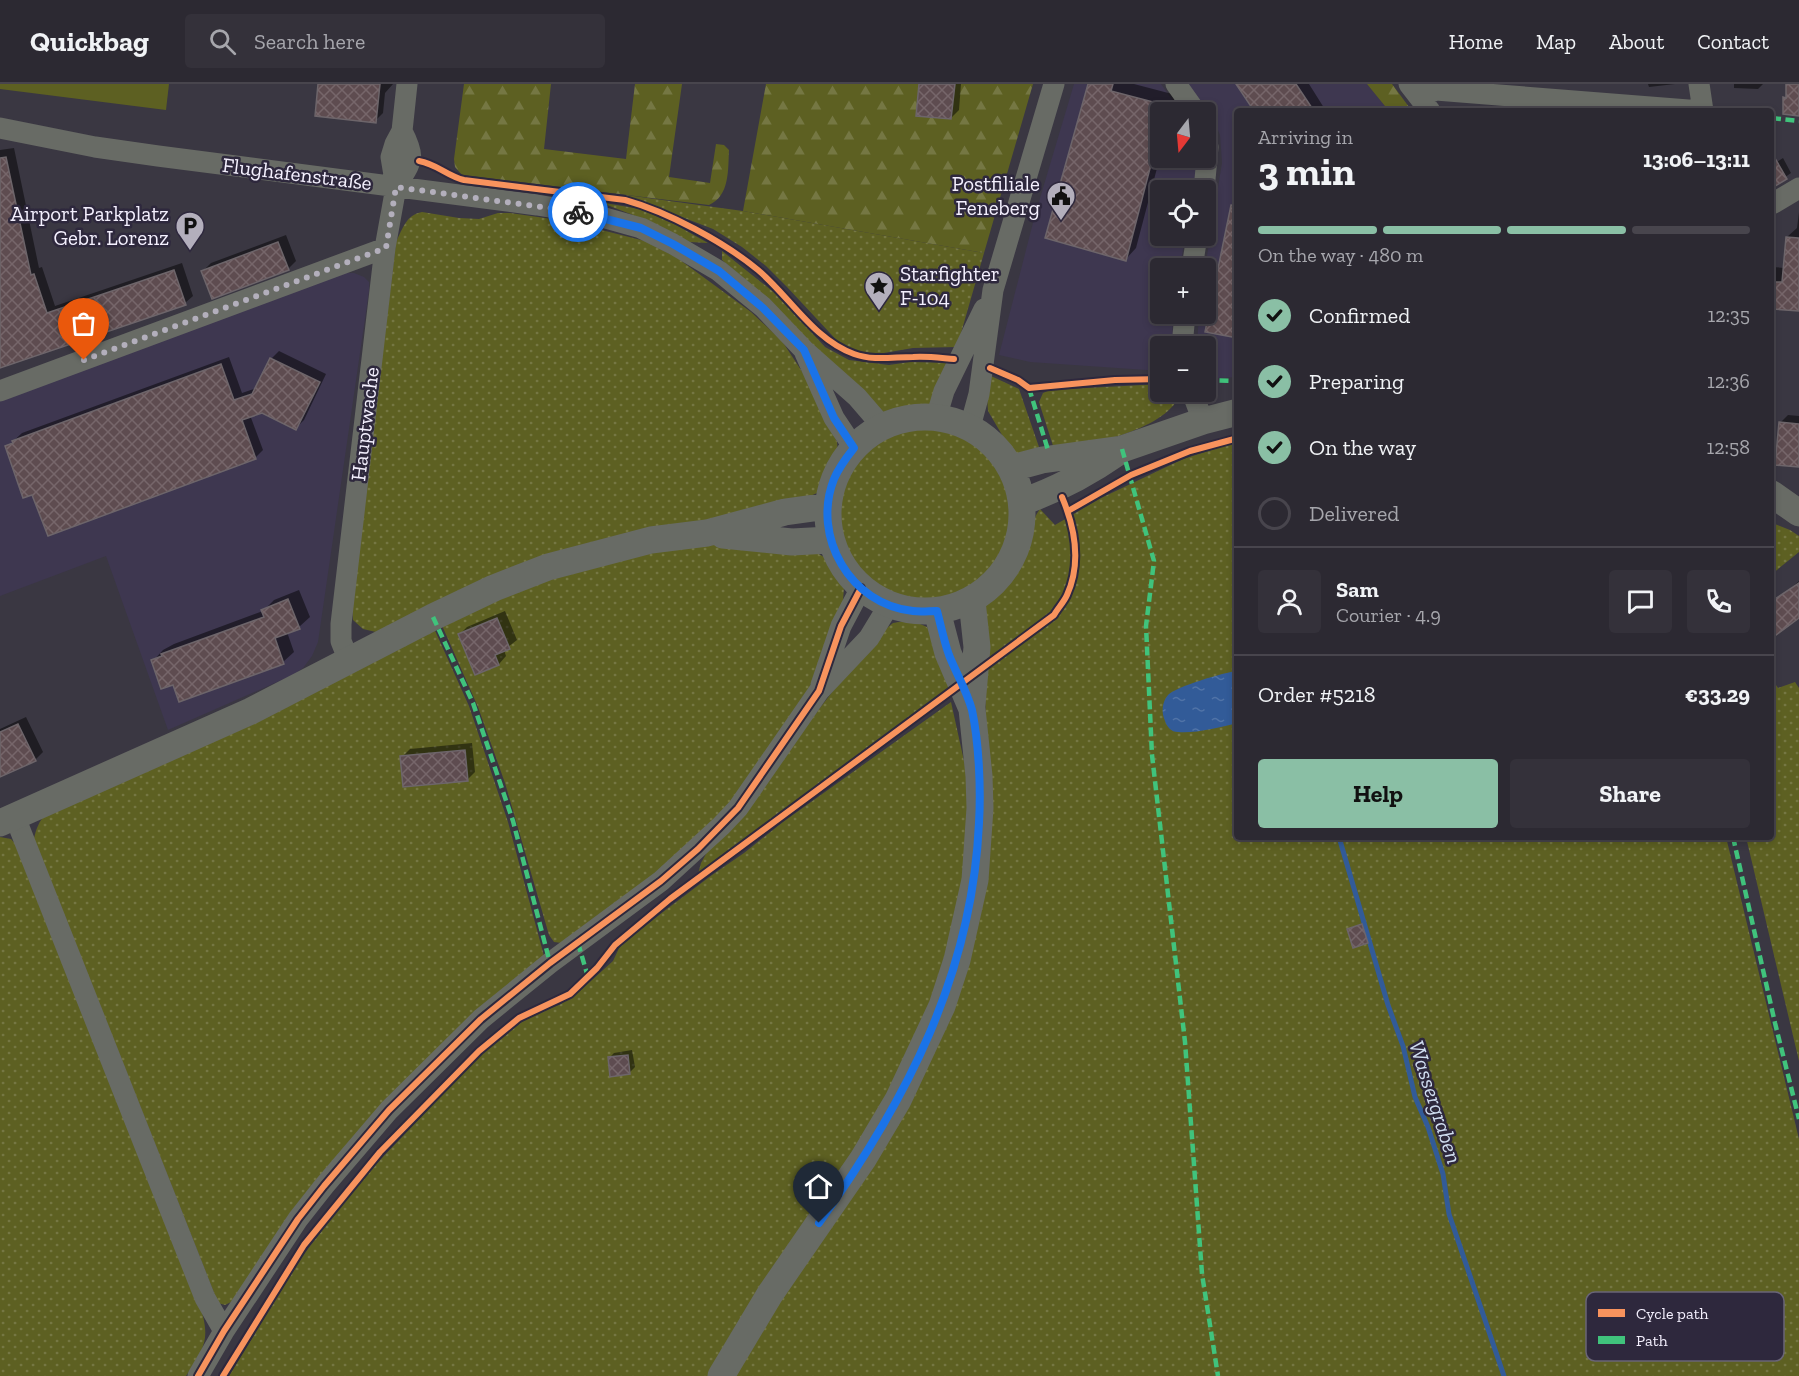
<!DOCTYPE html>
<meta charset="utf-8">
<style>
body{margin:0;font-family:"Zilla Slab",serif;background:#34313a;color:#f1f3f6;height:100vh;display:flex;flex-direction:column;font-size:22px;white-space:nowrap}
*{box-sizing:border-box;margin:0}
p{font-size:20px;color:#a6a6ac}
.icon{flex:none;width:33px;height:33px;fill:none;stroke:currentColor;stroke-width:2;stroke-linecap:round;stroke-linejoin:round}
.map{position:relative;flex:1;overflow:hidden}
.panel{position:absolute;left:1234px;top:24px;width:540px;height:732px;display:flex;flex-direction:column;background:#2c2932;border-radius:6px;box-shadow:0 3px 9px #0003,0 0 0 2px #48454d}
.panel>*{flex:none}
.needle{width:39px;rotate:196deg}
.fabs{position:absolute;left:1150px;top:18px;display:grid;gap:12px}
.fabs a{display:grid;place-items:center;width:66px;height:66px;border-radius:6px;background:#2c2932;box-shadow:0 3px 9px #0003,0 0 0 2px #48454d;font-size:30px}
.pin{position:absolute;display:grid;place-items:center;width:51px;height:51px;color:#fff;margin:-62px -26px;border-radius:50% 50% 50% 0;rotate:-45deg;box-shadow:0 0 6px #0007}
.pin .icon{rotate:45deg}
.courier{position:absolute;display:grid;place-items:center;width:60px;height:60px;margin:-30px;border:4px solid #1a73e8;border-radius:50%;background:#fff;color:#222;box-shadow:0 2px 8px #0007}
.headline em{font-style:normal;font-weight:700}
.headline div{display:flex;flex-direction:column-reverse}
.headline{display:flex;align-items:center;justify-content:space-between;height:102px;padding:0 24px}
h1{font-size:39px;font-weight:700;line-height:45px}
.bar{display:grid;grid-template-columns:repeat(4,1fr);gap:9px 6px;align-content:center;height:72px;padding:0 24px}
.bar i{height:8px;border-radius:4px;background:#48454d}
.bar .selected{background:#8abfa5}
.bar p{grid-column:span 4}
.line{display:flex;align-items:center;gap:15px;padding:0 24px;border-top:2px solid #48454d}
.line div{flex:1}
.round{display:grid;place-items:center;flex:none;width:63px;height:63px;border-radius:6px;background:#34313a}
ol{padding:0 24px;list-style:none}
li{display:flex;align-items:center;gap:18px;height:66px}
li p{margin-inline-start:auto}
li .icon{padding:6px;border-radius:50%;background:#8abfa5;color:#111;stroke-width:4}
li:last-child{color:#a6a6ac}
li i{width:33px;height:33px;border:3px solid #48454d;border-radius:50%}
.primary-button{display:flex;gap:12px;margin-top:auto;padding:12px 24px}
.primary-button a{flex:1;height:69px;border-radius:6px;background:#8abfa5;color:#111;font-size:24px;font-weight:700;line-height:69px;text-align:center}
.primary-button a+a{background:#34313a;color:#f1f3f6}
header{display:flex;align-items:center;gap:36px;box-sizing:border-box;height:84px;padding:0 30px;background:#2c2932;border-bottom:2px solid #48454d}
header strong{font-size:28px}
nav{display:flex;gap:33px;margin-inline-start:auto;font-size:21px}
.search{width:420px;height:54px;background:#34313a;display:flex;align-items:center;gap:15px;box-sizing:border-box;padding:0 21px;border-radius:6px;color:#a6a6ac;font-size:22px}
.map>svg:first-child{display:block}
</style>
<header>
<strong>Quickbag</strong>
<div class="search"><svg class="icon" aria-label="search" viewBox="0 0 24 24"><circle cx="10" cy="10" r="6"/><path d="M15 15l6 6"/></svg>Search here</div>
<nav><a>Home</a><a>Map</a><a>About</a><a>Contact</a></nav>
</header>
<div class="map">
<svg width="1799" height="1292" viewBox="0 0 1799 1292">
<defs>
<pattern id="grass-dots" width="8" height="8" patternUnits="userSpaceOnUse" patternTransform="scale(1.5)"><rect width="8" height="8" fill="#5d6022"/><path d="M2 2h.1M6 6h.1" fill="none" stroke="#757743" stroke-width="1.8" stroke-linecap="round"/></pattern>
<pattern id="forest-firs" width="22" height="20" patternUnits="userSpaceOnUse" patternTransform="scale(1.5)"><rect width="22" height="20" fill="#5d6022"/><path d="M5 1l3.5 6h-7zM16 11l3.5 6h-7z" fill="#757743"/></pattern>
<pattern id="water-ripples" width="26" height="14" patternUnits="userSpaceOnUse" patternTransform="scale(1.5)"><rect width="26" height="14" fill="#325b98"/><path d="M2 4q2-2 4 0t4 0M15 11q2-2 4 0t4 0" fill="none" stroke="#5073a7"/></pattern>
<pattern id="building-cross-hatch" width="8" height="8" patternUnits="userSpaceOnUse" patternTransform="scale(1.5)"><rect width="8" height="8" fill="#5e4c50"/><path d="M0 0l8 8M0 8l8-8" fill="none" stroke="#76666a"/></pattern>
</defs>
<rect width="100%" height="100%" fill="#3a3742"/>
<!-- built -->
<path fill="#3e3750" d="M 1074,0 L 1161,0 L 1181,28 L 1161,28 L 1161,74 L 1197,74 L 1193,106 L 1161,106 L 1161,152 L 1185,152 L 1180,184 L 1161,184 L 1161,230 L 1172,230 L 1173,262 L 1161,262 L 1161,287 L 1030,278 L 999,271 L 1035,131 Z
M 1183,0 L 1367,0 L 1389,27 L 1238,27 L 1237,293 L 1219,294 L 1209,291 L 1206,287 L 1206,262 L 1197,261 L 1199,230 L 1206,230 L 1205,184 L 1222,79 L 1220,51 L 1207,21 L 1201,24 Z
M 344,189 L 354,189 L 364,193 L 369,198 L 369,207 L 318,558 L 312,572 L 303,584 L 293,591 L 168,646 L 106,472 L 0,512 L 0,316 Z"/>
<!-- grass -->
<path fill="url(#grass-dots)" d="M 626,111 L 743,127 L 984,169 L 957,263 L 913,264 L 872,271 L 857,269 L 843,263 L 787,203 L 766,182 L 742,163 L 713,145 L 648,120 L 625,114 Z
M 575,114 L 640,125 L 676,141 L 708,159 L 690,158 L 633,131 L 607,121 Z
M 422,128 L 459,134 L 479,135 L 498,129 L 510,129 L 566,137 L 645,157 L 676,173 L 751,228 L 782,257 L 803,289 L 822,322 L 837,358 L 838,370 L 829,385 L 822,407 L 791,420 L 376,548 L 363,545 L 353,536 L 352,522 L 396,158 C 403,144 406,131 422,128 Z
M 722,167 L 776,210 L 825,263 L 849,276 L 889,281 L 910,278 L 952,279 L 929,327 L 888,330 L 877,325 L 757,206 L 722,176 Z
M 991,292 L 1019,305 L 1039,363 L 1021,371 L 1012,368 L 988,327 L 987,313 Z
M 1161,300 L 1161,308 L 1181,308 C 1169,346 1090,360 1055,368 L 1039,318 L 1043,309 L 1050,306 Z
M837 432a89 89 0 1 1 178 0a89 89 0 1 1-178 0Z
M 1237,358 L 1238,753 L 1726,753 L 1799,1055 L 1799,1292 L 735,1292 L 951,932 L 986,644 L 983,523 C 1002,509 1021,488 1029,464 C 1033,449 1030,438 1040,425 L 1055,441 L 1101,414 L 1183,375 Z
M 1772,439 L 1790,446 L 1799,452 L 1799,468 L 1772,490 Z
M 702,460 L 815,468 L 826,474 L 835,485 L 844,503 L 843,517 L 827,568 L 797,628 L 735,717 L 659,789 L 562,859 L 554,858 L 549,851 L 505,699 L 478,623 L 440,537 L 489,516 L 629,470 Z
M 911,536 L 927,543 L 939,562 L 954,601 L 783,727 L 751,753 L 698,790 L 701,779 L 712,759 L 777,680 L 872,556 L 893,539 Z
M 432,540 L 469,622 L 508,738 L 544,872 L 511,898 L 231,1218 L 225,1221 L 218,1219 L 34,755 C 36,745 39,737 46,730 Z
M 1772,595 L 1778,604 L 1795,598 L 1799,604 L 1799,977 L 1746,753 L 1772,753 Z
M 951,618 L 972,713 L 969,769 L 946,881 L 883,1023 L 711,1292 L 229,1292 L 301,1174 L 359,1098 L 482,969 L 527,934 L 561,920 L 582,905 L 613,877 L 620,862 L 663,828 L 712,791 L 744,769 L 783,738 Z
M 0,753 L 11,755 L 18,763 L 198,1215 C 210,1252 208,1260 186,1292 L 0,1292 Z"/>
<!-- forest -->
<path fill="url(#forest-firs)" d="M 464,0 L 551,0 L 544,65 L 626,75 L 635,0 L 682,0 L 669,93 L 710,99 L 716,60 L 724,61 L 729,66 C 728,85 730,112 709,121 L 462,91 L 455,83 L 454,75 Z
M 766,0 L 919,0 L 917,32 L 951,35 L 955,0 L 1033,0 L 984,169 L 743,127 Z
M 1367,0 L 1392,0 L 1412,27 L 1389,27 Z"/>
<!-- garden -->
<path fill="#5d6022" d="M 0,0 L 169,0 L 166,26 L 0,5 Z"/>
<!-- water -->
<path fill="url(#water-ripples)" d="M 1237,587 L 1237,639 C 1222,643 1193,650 1178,648 C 1171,648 1167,643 1165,637 C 1161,628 1162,618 1168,611 C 1175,603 1225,588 1237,587 Z"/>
<!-- shadow -->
<path fill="#0007" d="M 320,0 L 393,0 L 385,9 L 383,29 L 375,37 Z
M 921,0 L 961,0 L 959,26 L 951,34 Z
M 1089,0 L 1134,0 L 1176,11 L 1171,28 L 1161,28 L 1161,69 L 1136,164 L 1126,175 Z
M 1238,0 L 1309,0 L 1326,27 L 1255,27 Z
M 1648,0 L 1675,0 L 1649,3 Z
M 1734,0 L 1763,0 L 1758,5 L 1734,4 Z
M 14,64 L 39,184 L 42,183 L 55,222 L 182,179 L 193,212 L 185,219 L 0,282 L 0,66 Z
M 1783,74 L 1791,89 L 1772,102 L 1772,81 Z
M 1238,114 L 1238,253 L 1207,247 L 1233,119 Z
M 1799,128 L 1799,225 L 1772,223 L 1772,183 L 1785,184 L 1787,153 L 1797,144 Z
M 286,151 L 296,177 L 288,185 L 203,187 L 211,179 Z
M 279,267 L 326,290 L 304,336 L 296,344 L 262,328 L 250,331 L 263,366 L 255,374 L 33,409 L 7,363 L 22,349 L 229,273 L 242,309 L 257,304 L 271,275 Z
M 1788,331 L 1799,332 L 1799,381 L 1780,339 Z
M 1799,497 L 1799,535 L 1772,553 L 1772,523 L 1785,513 L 1783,511 Z
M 299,506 L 310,533 L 299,543 L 287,548 L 294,568 L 283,578 L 174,599 L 153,577 L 163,566 L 174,560 L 263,527 L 274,516 Z
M 505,527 L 517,556 L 504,566 L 506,572 L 499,580 L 476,589 L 460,550 L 467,543 Z
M 26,633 L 43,668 L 35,676 L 0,692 L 0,645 Z
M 472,659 L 475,688 L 467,696 L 402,673 L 410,665 Z
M 1364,839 L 1369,856 L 1367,858 L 1349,845 Z
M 632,966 L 635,983 L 630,988 L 609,974 L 614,969 Z"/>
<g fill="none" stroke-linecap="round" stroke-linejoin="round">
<!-- stream -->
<path stroke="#325b98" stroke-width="5" d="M 1339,753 L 1388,921 L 1403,962 L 1415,1013 L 1428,1043 L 1443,1090 L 1449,1130 L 1504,1292"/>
</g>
<!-- building -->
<path fill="url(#building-cross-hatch)" stroke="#6d656a" stroke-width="1.5" d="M 318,0 L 380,0 L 376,39 L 315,32 Z
M 919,0 L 955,0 L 951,35 L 916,32 Z
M 1088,0 L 1113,0 L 1111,7 L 1161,20 L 1161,42 L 1126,177 L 1045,154 Z
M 1236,0 L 1296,0 L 1314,27 L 1254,27 Z
M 1786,0 L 1799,0 L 1799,32 L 1783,30 L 1783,13 L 1786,14 Z
M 1772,69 L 1787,95 L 1772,104 Z
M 6,73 L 31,191 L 34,190 L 47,229 L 174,186 L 186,221 L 0,284 L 0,74 Z
M 1231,121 L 1238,122 L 1238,254 L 1205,248 Z
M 1786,153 L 1799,154 L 1799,227 L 1772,225 L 1772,198 L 1782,198 Z
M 278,158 L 289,186 L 212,215 L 201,187 Z
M 270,274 L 320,298 L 296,346 L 262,329 L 242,336 L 256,375 L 48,452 L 32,411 L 23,414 L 5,362 L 13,359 L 12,357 L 221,280 L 234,316 L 252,310 Z
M 1779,338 L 1799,340 L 1799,383 L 1775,381 Z
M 1799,499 L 1799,534 L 1772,554 L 1772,517 Z
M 288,515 L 300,545 L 275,554 L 284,580 L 179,618 L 173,601 L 161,605 L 151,576 L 162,572 L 161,570 L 264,533 L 261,526 Z
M 497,534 L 510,565 L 495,571 L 499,581 L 475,591 L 458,550 Z
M 18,640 L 36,677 L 0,693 L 0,648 Z
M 465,666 L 468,697 L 403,703 L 400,672 Z
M 1362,840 L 1368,859 L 1353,864 L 1347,845 Z
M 628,971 L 630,990 L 610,993 L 608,973 Z"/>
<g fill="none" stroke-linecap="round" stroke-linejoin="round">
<!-- minor -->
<path stroke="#686b65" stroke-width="21" d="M 1176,0 L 1196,28
M 1409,0 L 1430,27
M 1699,0 L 1703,27
M 1419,13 L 1436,6 L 1701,27
M 0,44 L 95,63 L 158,72 L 537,121 L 591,130 L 641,144 L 673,160 L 719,187 L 763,223 L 804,266 L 857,313 L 882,342
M 396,103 C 411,77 417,76 402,47
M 1204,106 L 1208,63 L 1206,55
M 1772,120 L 1799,104
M 1192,184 L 1197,152
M 1182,262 L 1185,230
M 805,269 L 834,334 L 854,364
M 0,307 L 385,164
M 1192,308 L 1203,337
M 936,334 L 944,307 L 984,225
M 970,343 L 979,310 L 993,206 L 1054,0
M 349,577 L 341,557 L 341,540 L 385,164 L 396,103 L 391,73 L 395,60 L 402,47 L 407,0
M 821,601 L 841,542 L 861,504
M 15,733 L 205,1214 L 224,1247
M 198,1292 L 224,1247 L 298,1135 L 324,1102 L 389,1026 L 481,935 L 550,879 L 661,797 L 721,742 L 738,724 L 819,607 L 869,554 L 889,521"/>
<!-- tertiary -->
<path stroke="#686b65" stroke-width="27" d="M828 430a97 97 0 1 1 194 0a97 97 0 1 1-194 0Z
M 1012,384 L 1042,376 L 1122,365 L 1203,337 L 1238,328
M 1772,410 L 1799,429
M 1022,418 C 1056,406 1087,390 1117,369
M 723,451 L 792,458 L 830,456
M 972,517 L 977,563 L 972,621
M 0,739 L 251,627 L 433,533 L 494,504 L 548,483 L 651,456 L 707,449 L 785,428 L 828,422
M 721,1292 L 770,1210 L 863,1075 L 898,1016 L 942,922 L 957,876 L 975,796 L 980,724 L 979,692 L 972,625 L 948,569 L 937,527"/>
<!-- quiet -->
<path stroke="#40c37c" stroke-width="4.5" stroke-dasharray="9 4.5" stroke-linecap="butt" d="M 1772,34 L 1799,37
M 1206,296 L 1238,297
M 1029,304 L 1048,366
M 1122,365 L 1154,477 L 1146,542 L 1152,671 L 1185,958 L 1202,1190 L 1218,1292
M 433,533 L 473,619 L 513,737 L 550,879
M 1733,753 L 1775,939 L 1799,1035
M 578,859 L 588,893"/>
<!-- cycleway casing -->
<g stroke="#2e283d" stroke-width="10">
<path id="cycleway" d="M 419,77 C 437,80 447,92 464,96 L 625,116 C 668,128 724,158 758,186 C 790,213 814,256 854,270 C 873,277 893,273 913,273 C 927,272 941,274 954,275
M 990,284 L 1018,296 L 1029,304 L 1115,296 L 1161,295
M 1068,427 L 1131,391 L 1190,367 L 1238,354
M 198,1292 L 224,1247 L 298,1135 L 324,1102 L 389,1026 L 481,935 L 550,879 L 661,797 L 698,765 L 738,724 L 819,607 L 841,542 L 861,504
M 223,1292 L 304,1161 L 380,1068 L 479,967 L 519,934 L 570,910 L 597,884 L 615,861 L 670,815 L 1054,531 C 1058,524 1064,518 1067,511 C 1082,478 1075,444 1062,413"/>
</g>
<!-- cycleway -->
<use href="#cycleway" stroke="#f8935d" stroke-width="6"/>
</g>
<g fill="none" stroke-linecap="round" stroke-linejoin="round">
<!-- done -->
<path stroke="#b3afbc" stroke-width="6" stroke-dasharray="0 10.8" d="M 84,276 L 386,164 L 396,103 L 578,128"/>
<!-- route -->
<path stroke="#1a73e8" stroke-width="8" d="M 578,128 L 641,144 L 673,160 L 719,187 L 763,224 L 804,266 L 834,334 L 854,364 C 846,374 839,383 834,395 C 811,453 851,521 913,527 C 921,528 929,527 937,527 C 941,542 944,557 949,571 C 956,589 967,607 972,626 C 979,659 981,705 979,739 C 972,892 906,1017 819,1139"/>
</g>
<!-- icons -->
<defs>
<g id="civic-pin" transform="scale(1.5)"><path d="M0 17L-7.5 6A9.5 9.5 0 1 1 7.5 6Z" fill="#b3afbc" stroke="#2e283d"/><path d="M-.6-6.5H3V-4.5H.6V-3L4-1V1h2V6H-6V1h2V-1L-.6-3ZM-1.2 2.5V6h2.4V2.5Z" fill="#111"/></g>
<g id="parking-pin" transform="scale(1.5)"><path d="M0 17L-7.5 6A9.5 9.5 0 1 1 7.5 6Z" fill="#b3afbc" stroke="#2e283d"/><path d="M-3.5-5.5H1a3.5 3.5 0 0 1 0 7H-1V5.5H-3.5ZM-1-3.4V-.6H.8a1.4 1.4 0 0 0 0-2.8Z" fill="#111"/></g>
<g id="sight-pin" transform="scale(1.5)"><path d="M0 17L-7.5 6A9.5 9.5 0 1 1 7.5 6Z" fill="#b3afbc" stroke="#2e283d"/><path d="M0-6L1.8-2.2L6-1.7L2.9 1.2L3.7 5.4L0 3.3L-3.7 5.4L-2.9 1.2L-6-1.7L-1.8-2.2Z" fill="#111"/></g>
</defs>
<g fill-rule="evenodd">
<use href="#civic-pin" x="1061" y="112"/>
<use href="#parking-pin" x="190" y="142"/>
<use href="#sight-pin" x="879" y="202"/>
</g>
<g text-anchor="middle" stroke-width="5" stroke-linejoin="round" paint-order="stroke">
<!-- street labels -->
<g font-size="21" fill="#f4f0fe" stroke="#2e283d">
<text transform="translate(297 90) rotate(7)" y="7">Flughafenstraße</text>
<text transform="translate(365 340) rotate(-83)" y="7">Hauptwache</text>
</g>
<!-- poi labels -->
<g font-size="21" fill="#f4f0fe" stroke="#2e283d" text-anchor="end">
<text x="1040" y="107">Postfiliale<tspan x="1040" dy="24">Feneberg</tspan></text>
<text x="169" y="137">Airport Parkplatz<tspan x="169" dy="24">Gebr. Lorenz</tspan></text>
<text x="900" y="197" text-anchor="start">Starfighter<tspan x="900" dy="24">F-104</tspan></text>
</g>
<!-- water labels -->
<g font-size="22" font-style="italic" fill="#d0ddf0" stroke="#2e283d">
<text transform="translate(1436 1018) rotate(72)" y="8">Wassergraben</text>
</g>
</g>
<!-- legend -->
<rect x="1586" y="1208" width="198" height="69" rx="9" fill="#2e283d" stroke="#696477" stroke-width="1.5"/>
<rect x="1598" y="1225" width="27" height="8" fill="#f8935d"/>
<rect x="1598" y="1252" width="27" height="8" fill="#40c37c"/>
<g font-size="16" fill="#f4f0fe">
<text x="1636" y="1235">Cycle path</text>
<text x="1636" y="1262">Path</text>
</g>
</svg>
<div class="fabs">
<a><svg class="needle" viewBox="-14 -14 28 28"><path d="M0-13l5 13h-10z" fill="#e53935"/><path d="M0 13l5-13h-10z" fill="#a6a6ac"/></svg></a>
<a><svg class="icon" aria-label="locate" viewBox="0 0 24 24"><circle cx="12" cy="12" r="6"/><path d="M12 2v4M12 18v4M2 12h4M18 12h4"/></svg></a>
<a>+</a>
<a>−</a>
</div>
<div class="pin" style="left:84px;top:276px;background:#ea580c"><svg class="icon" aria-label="bag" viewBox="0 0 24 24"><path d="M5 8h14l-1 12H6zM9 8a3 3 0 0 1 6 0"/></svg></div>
<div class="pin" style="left:819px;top:1139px;background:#1f2937"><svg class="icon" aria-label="home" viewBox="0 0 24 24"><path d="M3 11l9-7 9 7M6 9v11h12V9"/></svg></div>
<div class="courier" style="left:578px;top:128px"><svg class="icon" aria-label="bike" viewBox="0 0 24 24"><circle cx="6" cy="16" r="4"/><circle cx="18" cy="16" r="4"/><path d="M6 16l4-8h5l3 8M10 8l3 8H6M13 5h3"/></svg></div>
<section class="panel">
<div class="headline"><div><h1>3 min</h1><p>Arriving in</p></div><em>13:06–13:11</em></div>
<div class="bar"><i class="selected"></i><i class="selected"></i><i class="selected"></i><i></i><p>On the way · 480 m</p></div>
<ol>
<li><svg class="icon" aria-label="check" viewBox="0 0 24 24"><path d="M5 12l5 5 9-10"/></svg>Confirmed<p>12:35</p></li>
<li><svg class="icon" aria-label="check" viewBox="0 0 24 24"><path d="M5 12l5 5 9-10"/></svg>Preparing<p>12:36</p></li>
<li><svg class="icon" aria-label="check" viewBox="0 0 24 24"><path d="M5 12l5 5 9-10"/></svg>On the way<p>12:58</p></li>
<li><i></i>Delivered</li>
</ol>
<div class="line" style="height:108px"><a class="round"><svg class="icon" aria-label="person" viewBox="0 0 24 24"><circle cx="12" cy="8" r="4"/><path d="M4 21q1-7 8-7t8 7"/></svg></a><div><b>Sam</b><p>Courier · 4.9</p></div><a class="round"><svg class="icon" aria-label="chat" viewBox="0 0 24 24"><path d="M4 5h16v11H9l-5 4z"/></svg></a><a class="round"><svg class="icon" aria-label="phone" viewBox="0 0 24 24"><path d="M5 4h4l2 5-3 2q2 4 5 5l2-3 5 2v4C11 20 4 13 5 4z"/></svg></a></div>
<div class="line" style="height:78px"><div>Order #5218</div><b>€33.29</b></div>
<div class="primary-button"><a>Help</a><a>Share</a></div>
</section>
</div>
